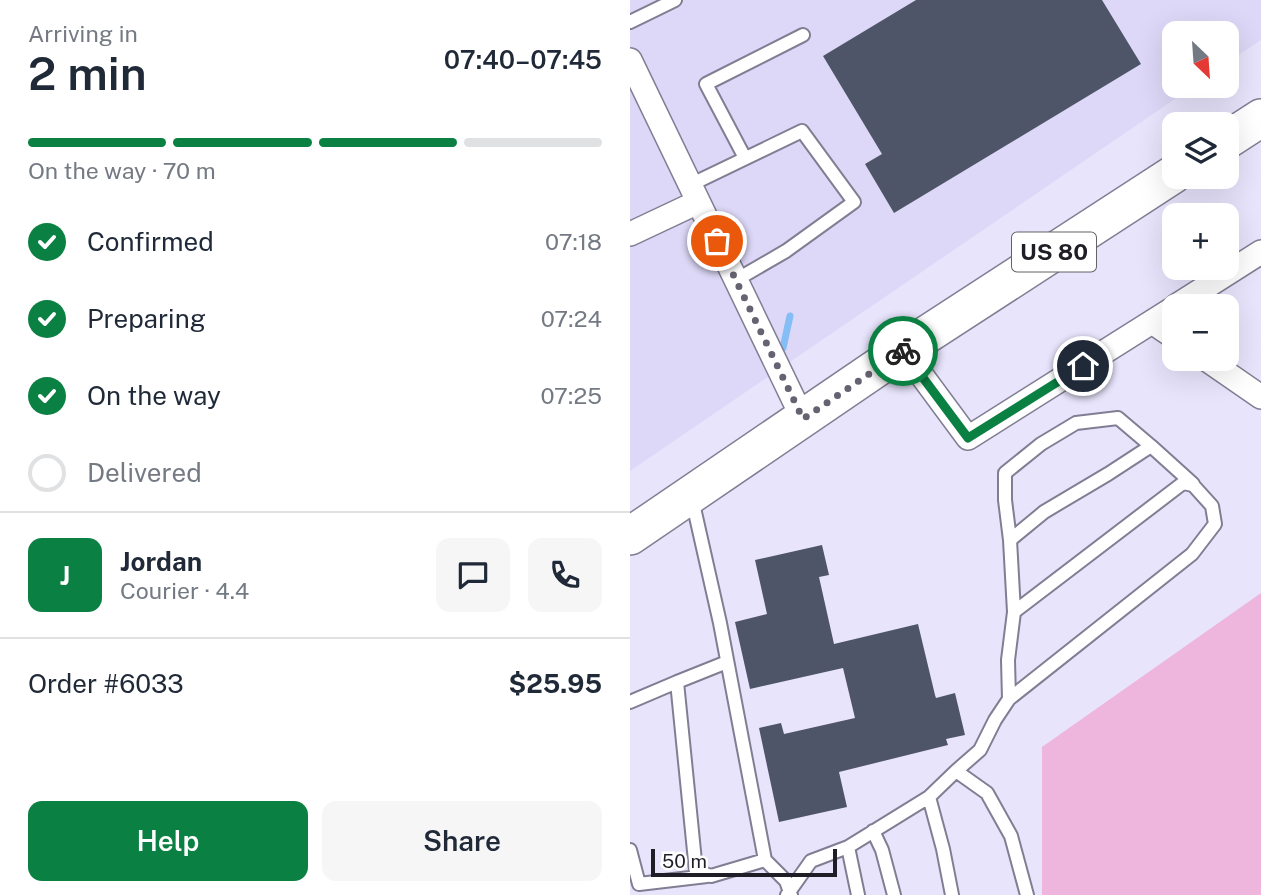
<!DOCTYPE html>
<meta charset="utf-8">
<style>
body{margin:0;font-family:"Public Sans",sans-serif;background:#f6f6f7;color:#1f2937;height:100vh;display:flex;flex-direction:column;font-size:26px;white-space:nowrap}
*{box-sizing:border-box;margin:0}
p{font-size:23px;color:#747a83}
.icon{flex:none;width:38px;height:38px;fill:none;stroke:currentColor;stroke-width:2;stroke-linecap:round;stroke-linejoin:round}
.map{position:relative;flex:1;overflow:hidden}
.sheet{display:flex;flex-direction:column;background:#fff;width:630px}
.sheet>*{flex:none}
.needle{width:46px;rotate:155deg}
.controls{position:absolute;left:532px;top:21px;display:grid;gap:14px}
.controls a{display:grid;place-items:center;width:77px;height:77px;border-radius:14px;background:#fff;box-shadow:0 7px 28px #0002;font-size:35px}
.scale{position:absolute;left:21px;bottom:18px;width:186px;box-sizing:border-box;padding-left:7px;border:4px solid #1f1e26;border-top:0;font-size:19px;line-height:24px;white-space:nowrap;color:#1f1e26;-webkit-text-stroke:5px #fff;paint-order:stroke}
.pin{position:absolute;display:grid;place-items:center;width:60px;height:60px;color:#fff;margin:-30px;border:4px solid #fff;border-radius:50%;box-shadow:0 2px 7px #0007}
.courier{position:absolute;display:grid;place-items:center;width:70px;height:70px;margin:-35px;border:5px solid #0b8043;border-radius:50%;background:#fff;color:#222;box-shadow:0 2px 9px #0007}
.headline em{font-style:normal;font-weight:600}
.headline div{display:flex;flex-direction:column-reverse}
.headline{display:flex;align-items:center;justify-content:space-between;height:119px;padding:0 28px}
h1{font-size:46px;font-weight:600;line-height:52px}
.bar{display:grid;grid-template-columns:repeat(4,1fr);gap:10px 7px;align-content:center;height:84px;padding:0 28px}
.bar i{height:9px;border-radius:5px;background:#e0e1e3}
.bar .selected{background:#0b8043}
.bar p{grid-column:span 4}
.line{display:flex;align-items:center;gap:18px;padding:0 28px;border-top:2px solid #e0e1e3}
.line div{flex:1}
.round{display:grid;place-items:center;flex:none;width:74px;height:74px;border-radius:14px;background:#f6f6f7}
ol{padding:0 28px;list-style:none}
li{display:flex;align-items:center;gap:21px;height:77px}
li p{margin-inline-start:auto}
li .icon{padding:7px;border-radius:50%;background:#0b8043;color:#fff;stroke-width:4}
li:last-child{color:#747a83}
li i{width:38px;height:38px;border:4px solid #e0e1e3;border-radius:50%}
.button{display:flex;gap:14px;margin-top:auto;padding:14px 28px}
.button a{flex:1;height:80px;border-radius:14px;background:#0b8043;color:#fff;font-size:28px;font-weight:600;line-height:80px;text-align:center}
.button a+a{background:#f6f6f7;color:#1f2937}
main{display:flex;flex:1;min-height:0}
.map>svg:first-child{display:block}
</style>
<main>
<section class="sheet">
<div class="headline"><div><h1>2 min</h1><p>Arriving in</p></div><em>07:40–07:45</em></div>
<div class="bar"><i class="selected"></i><i class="selected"></i><i class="selected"></i><i></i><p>On the way · 70 m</p></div>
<ol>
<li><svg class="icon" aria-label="check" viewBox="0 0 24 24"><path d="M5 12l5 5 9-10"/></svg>Confirmed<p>07:18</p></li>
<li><svg class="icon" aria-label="check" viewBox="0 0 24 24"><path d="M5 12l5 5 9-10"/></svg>Preparing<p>07:24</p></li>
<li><svg class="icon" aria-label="check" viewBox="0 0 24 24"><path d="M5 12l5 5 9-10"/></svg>On the way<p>07:25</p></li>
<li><i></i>Delivered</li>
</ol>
<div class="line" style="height:126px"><b class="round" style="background:#0b8043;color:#fff">J</b><div><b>Jordan</b><p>Courier · 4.4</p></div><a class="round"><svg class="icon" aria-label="chat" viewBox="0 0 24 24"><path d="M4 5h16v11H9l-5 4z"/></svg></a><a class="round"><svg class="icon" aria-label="phone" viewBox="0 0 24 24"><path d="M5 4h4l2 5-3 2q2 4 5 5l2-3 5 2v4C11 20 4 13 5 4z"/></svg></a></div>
<div class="line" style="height:91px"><div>Order #6033</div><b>$25.95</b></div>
<div class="button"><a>Help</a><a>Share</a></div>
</section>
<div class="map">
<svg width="631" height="895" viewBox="0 0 631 895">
<rect width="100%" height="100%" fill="#e8e4fc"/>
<!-- built -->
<path fill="#ddd8f7" d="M 0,0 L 631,0 L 631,40 L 597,63 L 597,33 L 544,33 L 544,86 L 564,86 L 0,471 Z"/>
<!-- green -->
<path fill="#eeb6dc" d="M 631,593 L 631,895 L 412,895 L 412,747 Z"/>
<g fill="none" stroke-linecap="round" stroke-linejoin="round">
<!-- stream -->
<path stroke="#85bef5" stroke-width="7" d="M 153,348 L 160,316"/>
</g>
<!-- building -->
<path fill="#4f5568" d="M 286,0 L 472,0 L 511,64 L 264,213 L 235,164 L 252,154 L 193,56 Z
M 192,545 L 199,575 L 189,577 L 204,644 L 288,624 L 305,695 L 306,698 L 325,693 L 335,735 L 316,739 L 318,745 L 209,772 L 217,807 L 149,822 L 129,728 L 151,723 L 154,734 L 225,718 L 213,668 L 120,689 L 105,622 L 137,614 L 125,560 Z"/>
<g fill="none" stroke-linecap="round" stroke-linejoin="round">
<!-- lane casing -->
<g stroke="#817e93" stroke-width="16">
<path id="lane" d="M 0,22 L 45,0
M 115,158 L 76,84 L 173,35
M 60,185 L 172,131 L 224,202 L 156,251 L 106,280
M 62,499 L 90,623 L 135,860 L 156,881 L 161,895
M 380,540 L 375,500 L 375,473 L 411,444 L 446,423 L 488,418 L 521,446
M 384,612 L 380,540 L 414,512 L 478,474 L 521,446 L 563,484
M 97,662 L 47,682 L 66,871 L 81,876 L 135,860
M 0,702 L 47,682
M 326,771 L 350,750 L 365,720 L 379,699 L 562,554 L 585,524 L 582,506 L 563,485 L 553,483 L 384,612 L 378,660 L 379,699
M 299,797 L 326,771 L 357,793 L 381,836 L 397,895
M 243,831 L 252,850 L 264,895
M 218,847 L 228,895
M 0,850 L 9,884 L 77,876
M 157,895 L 181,861 L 218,847 L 299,797 L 313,849 L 322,895"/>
</g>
<!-- street casing -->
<g stroke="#817e93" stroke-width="26">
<path id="street" d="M 0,60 L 173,419
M 0,234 L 68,202
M 546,306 L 631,252
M 522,322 L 544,337
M 273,350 L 338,438 L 544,308
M 576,359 L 631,397"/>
</g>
<!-- primary casing -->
<g stroke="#817e93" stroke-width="40">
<path id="primary" d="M 597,140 L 631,118
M 0,536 L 273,350 L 544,174"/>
</g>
<!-- lane -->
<use href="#lane" stroke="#fff" stroke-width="12"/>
<!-- street -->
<use href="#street" stroke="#fff" stroke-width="23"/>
<!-- primary -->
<use href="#primary" stroke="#fff" stroke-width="37"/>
</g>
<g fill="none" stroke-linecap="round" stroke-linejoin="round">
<!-- done -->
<path stroke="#656371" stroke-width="7" stroke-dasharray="0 12.6" d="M 87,241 L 173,419 L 273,351"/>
<!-- route -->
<path stroke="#0b8043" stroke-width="9" d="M 273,351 L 338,438 L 453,366"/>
</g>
<g text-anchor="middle" stroke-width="7" stroke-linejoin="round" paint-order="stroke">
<!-- shield labels -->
<rect fill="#fff" stroke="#626267" stroke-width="2" x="382" y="232.5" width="84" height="39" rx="5"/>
<g font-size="23" font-weight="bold" fill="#1f1e26">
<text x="424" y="260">US 80</text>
</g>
</g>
</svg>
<div class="controls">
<a><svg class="needle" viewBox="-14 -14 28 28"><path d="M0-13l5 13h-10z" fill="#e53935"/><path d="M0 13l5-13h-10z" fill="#747a83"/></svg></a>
<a><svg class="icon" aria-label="layers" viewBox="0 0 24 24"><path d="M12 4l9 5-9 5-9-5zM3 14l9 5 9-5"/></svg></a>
<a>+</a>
<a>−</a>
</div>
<div class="scale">50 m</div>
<div class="pin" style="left:87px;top:241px;background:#ea580c"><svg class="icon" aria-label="bag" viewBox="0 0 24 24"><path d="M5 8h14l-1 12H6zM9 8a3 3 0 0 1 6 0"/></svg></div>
<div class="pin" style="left:453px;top:366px;background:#1f2937"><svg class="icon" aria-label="home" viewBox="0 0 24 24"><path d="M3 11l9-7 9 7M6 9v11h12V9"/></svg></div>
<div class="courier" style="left:273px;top:351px"><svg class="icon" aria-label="bike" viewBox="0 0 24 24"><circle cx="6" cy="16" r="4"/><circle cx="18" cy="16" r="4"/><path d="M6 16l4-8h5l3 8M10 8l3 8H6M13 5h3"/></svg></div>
</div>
</main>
